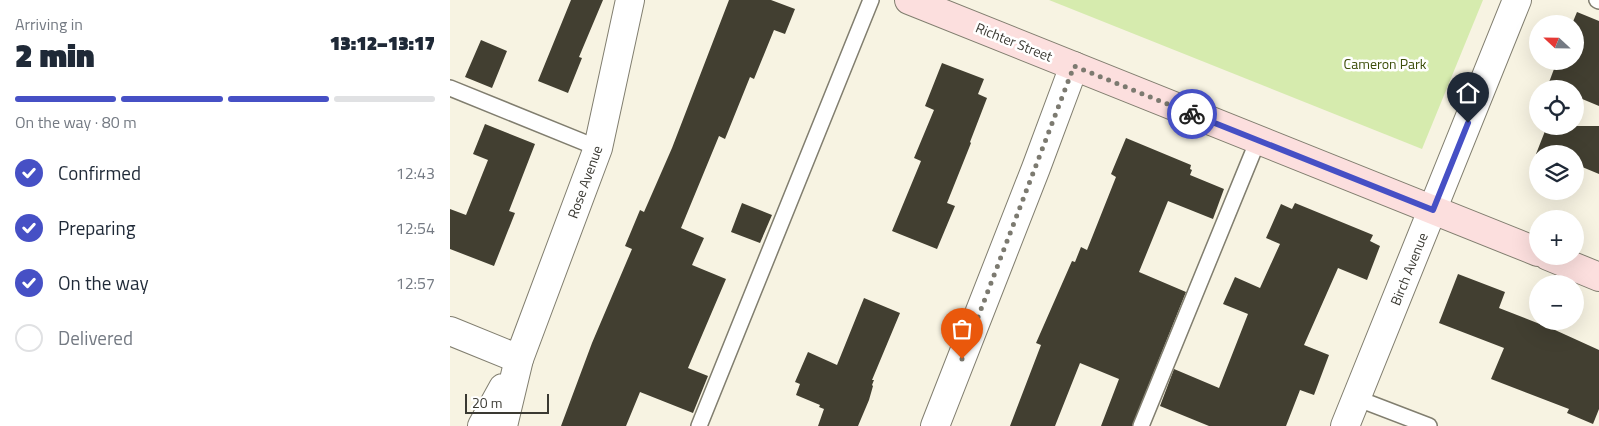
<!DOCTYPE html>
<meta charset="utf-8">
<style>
body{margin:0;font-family:"Titillium Web",sans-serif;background:#f2f2f3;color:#1f2937;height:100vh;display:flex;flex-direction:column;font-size:19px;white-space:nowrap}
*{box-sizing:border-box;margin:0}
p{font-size:16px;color:#747a83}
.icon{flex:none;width:28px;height:28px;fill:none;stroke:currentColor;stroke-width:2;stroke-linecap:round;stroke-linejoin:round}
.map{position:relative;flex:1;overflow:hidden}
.details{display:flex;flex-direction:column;background:#fff;width:450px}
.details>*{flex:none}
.needle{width:32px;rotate:292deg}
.tools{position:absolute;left:1079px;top:15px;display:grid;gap:10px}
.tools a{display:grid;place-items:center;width:55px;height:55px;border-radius:50%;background:#fff;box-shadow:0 5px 20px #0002;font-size:25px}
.scale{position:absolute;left:15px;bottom:12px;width:84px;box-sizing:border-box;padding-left:5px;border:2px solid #3a3932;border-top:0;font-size:14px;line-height:18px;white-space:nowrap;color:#3a3932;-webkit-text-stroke:4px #fff;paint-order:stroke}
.pin{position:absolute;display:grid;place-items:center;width:42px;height:42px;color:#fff;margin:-51px -21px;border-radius:50% 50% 50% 0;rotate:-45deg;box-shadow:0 0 5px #0007}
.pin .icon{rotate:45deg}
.courier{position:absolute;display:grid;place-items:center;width:50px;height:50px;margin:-25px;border:4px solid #4650c5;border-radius:50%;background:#fff;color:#222;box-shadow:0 1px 6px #0007}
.overview em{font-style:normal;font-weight:800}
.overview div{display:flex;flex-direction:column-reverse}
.overview{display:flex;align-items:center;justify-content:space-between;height:85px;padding:0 15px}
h1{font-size:32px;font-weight:800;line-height:38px}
.bar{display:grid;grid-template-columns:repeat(4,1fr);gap:8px 5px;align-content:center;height:60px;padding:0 15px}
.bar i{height:6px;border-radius:4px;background:#e0e1e3}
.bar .active{background:#4650c5}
.bar p{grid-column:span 4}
ol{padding:0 15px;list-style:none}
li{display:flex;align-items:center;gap:15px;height:55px}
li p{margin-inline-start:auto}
li .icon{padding:5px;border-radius:50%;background:#4650c5;color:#fff;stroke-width:4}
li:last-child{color:#747a83}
li i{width:28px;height:28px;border:2px solid #e0e1e3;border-radius:50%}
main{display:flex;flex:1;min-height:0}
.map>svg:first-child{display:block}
</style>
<main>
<section class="details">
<div class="overview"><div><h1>2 min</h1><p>Arriving in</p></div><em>13:12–13:17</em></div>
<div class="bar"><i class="active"></i><i class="active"></i><i class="active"></i><i></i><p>On the way · 80 m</p></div>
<ol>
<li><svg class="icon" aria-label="check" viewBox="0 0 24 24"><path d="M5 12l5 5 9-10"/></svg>Confirmed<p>12:43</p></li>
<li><svg class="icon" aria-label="check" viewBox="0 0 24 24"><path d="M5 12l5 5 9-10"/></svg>Preparing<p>12:54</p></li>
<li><svg class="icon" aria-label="check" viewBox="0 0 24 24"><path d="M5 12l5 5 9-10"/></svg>On the way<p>12:57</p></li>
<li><i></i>Delivered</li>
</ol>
</section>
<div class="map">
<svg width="1149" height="426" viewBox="0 0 1149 426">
<rect width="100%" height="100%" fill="#f7f3e2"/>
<!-- green -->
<path fill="#d6ebae" d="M 599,0 L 1033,0 L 972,149 Z"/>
<!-- building -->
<path fill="#423f31" d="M 121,0 L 153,0 L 129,57 L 132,58 L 118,93 L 88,81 Z
M 279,0 L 321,0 L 345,9 L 335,34 L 324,30 L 304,79 L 300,77 L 275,139 L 269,136 L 231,228 L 254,238 L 242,265 L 276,279 L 238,368 L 258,376 L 243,413 L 190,392 L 176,426 L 111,426 L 142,343 L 182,249 L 175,246 L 190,210 L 194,212 L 222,148 Z
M 1127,12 L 1149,21 L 1149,106 L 1125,96 L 1125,89 L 1107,89 L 1098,85 L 1107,61 L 1125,61 L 1125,24 L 1122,24 Z
M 31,40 L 57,51 L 42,88 L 15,77 Z
M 492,63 L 534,79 L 528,94 L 537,98 L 520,142 L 521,143 L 497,203 L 505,206 L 487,249 L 442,231 L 471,161 L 464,158 L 484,110 L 475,106 Z
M 35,124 L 85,144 L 59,211 L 65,213 L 44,266 L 0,249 L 0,209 L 16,215 L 38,160 L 23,154 Z
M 1097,126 L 1149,126 L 1149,174 L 1125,164 L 1125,154 L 1086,154 Z
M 676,138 L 741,165 L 740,169 L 742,170 L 740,175 L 774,189 L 763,219 L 718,201 L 689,272 L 736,292 L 682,426 L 651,426 L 669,379 L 630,363 L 605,426 L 560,426 L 591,345 L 586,343 L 622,261 L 625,262 L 631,247 L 637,250 L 666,177 L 661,174 Z
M 292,203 L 322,215 L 310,243 L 281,232 Z
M 845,203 L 923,235 L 920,241 L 930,246 L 917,280 L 888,268 L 854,345 L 879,355 L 864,395 L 850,390 L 836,426 L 759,426 L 710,406 L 724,369 L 769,388 L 798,314 L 773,304 L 785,277 L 810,288 L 830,244 L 816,238 L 831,204 L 842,209 Z
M 1008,274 L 1055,292 L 1049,308 L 1105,330 L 1149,350 L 1149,409 L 1143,424 L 1117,413 L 1119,409 L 1041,379 L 1054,348 L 989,323 Z
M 414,298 L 450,313 L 422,380 L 424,380 L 422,385 L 423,386 L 419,400 L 408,426 L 368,426 L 374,409 L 369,407 L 370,405 L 346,395 L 350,384 L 345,382 L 358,352 L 387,365 Z"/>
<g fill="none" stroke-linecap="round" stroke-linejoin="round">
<!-- service casing -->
<g stroke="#817e6f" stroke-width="18">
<path id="service" d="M 1147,0 L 1149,1
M 0,88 L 148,148
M 906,398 L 979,426
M 249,426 L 421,0
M 691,426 L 808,140"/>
</g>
<!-- minor casing -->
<g stroke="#817e6f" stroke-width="30">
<path id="minor" d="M 0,331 L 69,359
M 485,426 L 586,168 L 624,66
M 895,426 L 1067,0"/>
</g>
<!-- tertiary casing -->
<g stroke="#817e6f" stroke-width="30">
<path id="tertiary" d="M 32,426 L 53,388
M 53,426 L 69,359 L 148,148 L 180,0"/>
</g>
<!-- secondary casing -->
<g stroke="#817e6f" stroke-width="30">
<path id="secondary" d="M 459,0 L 1088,252
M 1098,256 L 1149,277"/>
</g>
<!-- service -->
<use href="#service" stroke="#fff" stroke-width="15"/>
<!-- minor -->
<use href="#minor" stroke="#fff" stroke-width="28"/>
<!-- tertiary -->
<use href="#tertiary" stroke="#fff" stroke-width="28"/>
<!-- secondary -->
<use href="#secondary" stroke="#fcdfde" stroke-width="28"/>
</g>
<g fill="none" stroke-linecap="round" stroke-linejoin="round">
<!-- done -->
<path stroke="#7c7a70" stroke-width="5" stroke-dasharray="0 9" d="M 512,359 L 624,66 L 742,114"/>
<!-- route -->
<path stroke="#4650c5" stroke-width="6" d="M 742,114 L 983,210 L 1018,123"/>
</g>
<g text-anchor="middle" stroke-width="5" stroke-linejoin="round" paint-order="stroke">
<!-- street labels -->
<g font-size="14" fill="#3a3932" stroke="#fff">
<text transform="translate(564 42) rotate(22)" y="5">Richter Street</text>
<text transform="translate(135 182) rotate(-70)" y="5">Rose Avenue</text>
<text transform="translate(959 269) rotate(-68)" y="5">Birch Avenue</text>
</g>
<!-- park labels -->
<g font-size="14" fill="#3d4e0a" stroke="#fff">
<text x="935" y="69">Cameron Park</text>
</g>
</g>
</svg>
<div class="tools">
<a><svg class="needle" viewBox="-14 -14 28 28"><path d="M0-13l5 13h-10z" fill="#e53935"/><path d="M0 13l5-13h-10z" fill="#747a83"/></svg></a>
<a><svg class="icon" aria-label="locate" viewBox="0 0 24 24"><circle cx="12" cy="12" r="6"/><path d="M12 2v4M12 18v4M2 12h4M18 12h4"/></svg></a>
<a><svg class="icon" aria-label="layers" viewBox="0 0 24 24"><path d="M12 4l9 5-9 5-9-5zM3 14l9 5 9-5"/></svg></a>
<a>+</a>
<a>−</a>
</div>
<div class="scale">20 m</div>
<div class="pin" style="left:512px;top:359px;background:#ea580c"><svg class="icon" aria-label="bag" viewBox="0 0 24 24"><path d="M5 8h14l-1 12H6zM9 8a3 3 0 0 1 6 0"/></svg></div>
<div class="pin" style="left:1018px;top:123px;background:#1f2937"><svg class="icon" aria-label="home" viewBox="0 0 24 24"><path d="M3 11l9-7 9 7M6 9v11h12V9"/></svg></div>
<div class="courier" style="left:742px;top:114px"><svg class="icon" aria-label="bike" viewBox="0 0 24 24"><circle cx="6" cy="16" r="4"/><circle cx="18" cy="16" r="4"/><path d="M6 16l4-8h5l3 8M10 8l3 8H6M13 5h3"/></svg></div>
</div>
</main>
